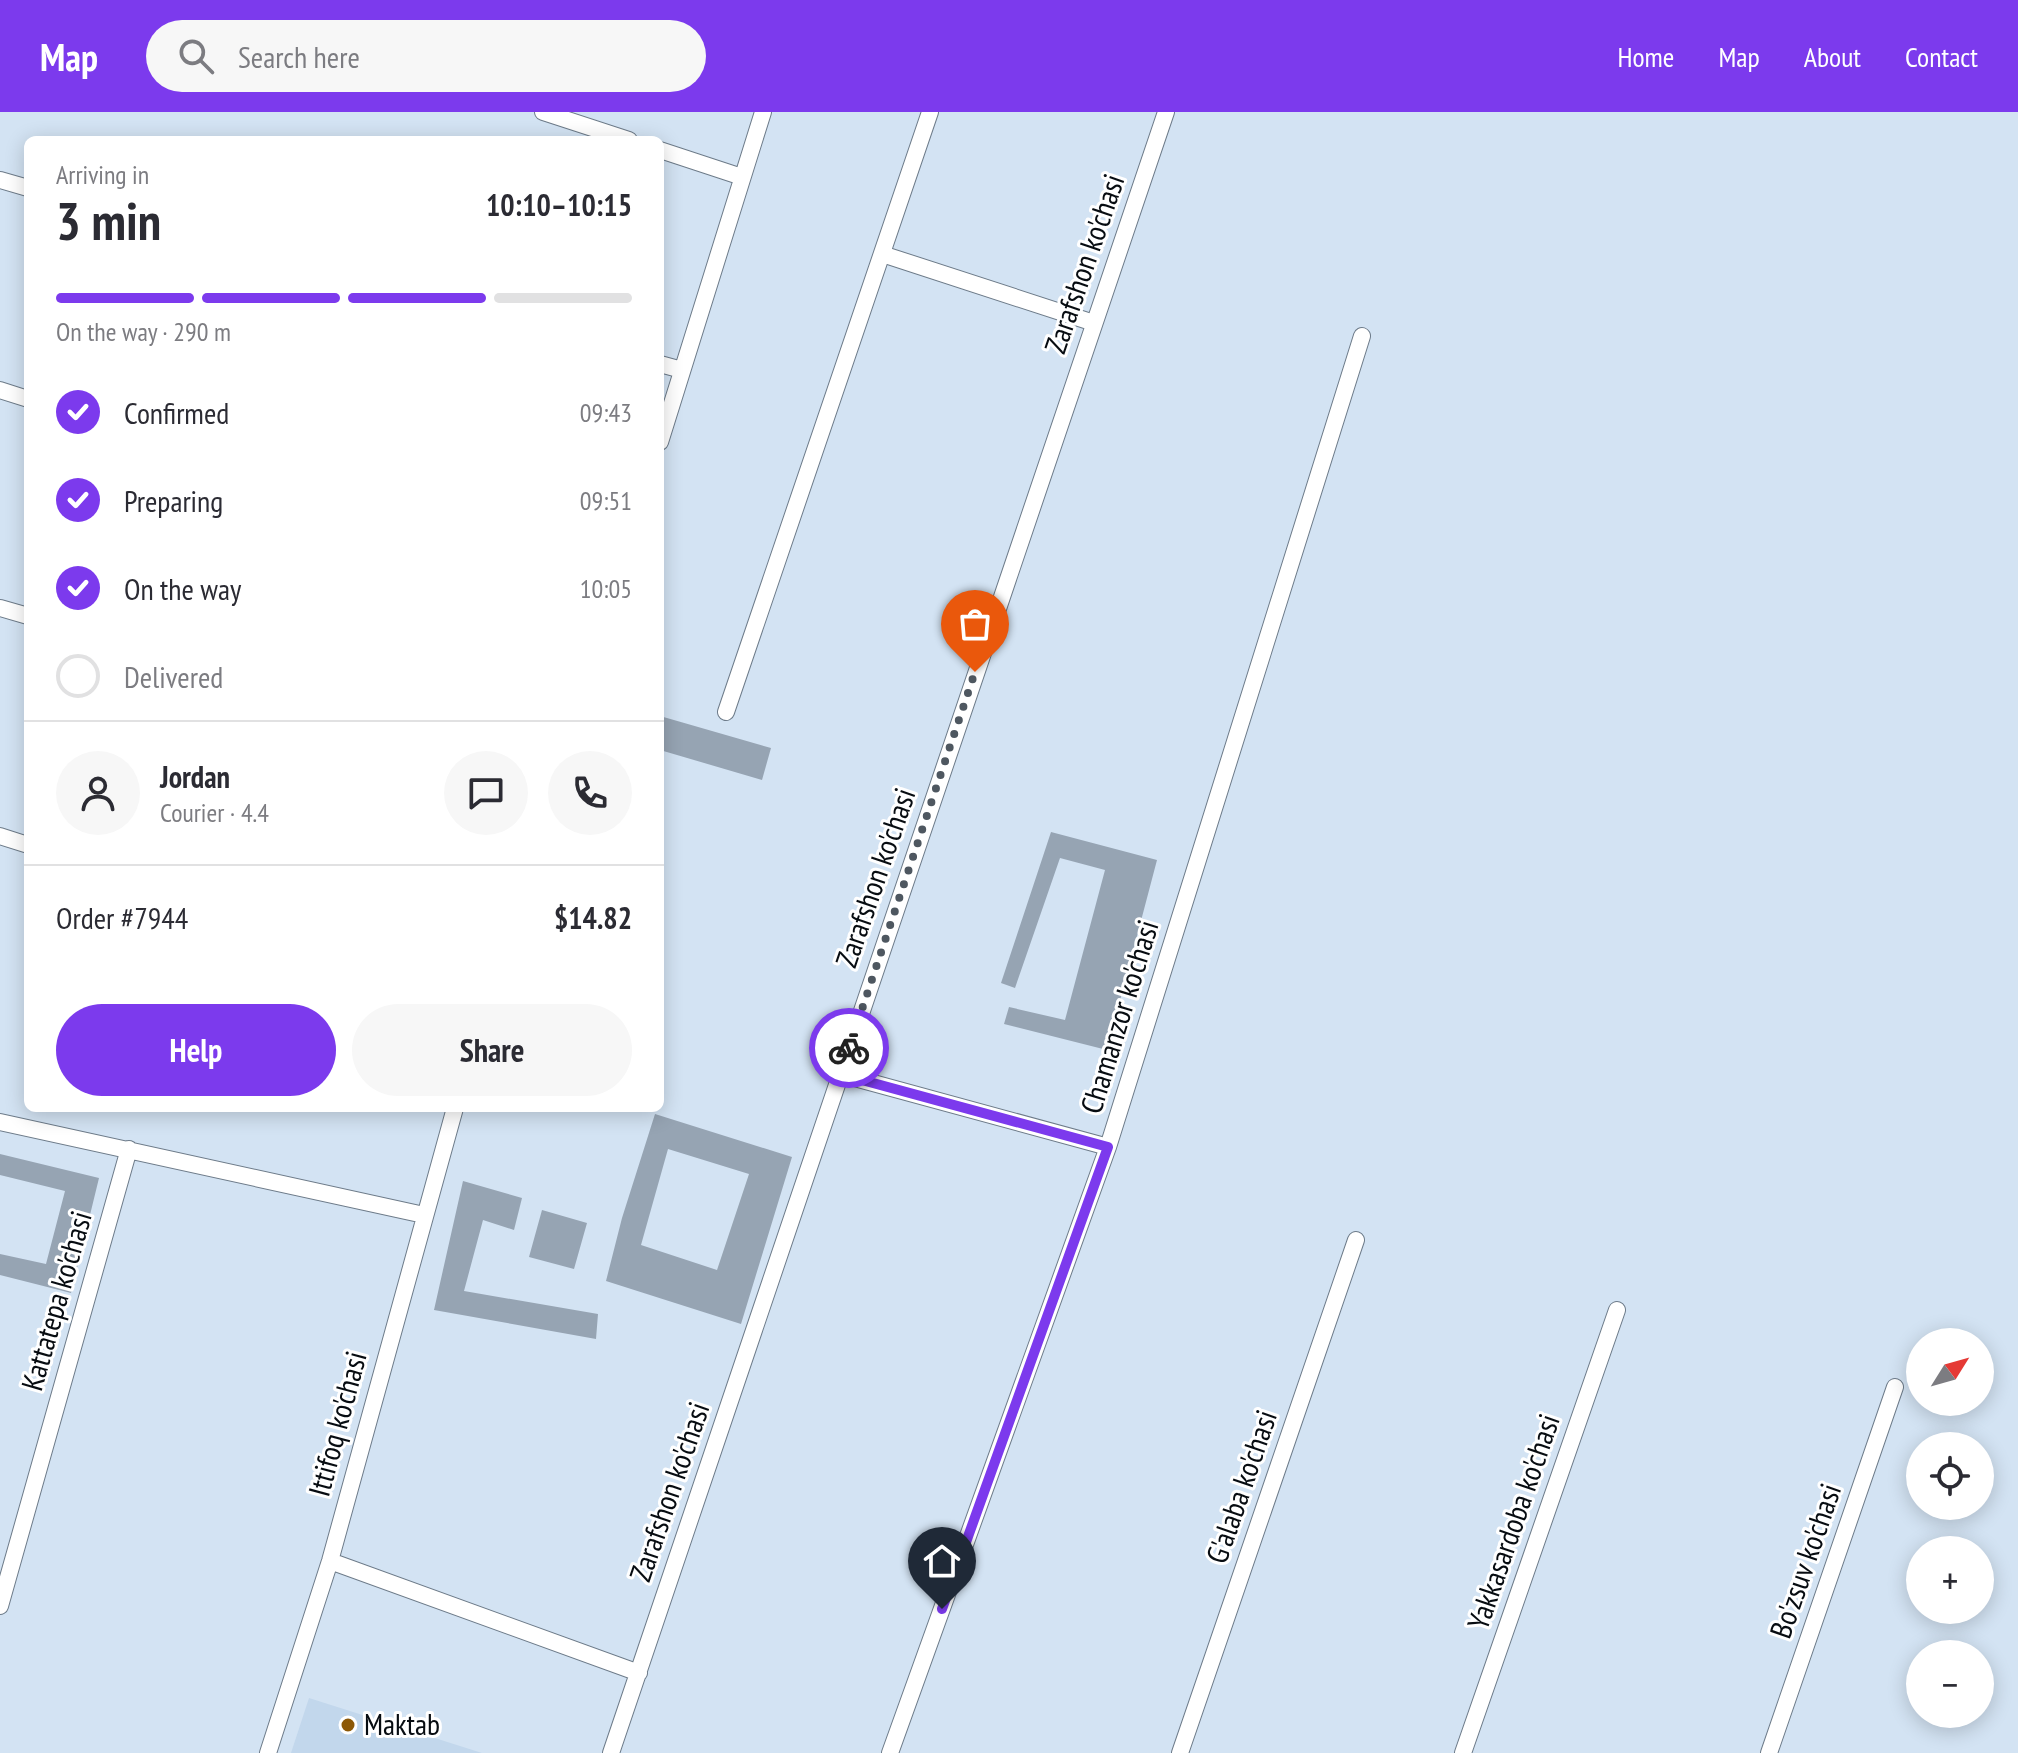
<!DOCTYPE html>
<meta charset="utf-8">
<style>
body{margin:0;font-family:"PT Sans Narrow",sans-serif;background:#f7f7f7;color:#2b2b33;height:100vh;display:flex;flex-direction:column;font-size:30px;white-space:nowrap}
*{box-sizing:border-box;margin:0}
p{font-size:26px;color:#7c7c81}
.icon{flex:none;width:44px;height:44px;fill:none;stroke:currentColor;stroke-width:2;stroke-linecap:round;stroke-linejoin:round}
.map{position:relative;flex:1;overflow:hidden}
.sheet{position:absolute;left:24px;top:24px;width:640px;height:976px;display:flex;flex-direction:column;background:#fff;border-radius:12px;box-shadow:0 4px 20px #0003}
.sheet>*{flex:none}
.needle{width:52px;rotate:53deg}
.buttons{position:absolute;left:1906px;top:1216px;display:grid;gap:16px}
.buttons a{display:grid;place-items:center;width:88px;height:88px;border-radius:50%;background:#fff;box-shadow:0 4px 20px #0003;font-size:40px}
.pin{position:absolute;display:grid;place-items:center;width:68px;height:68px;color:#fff;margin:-82px -34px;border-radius:50% 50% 50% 0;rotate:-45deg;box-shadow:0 0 8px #0007}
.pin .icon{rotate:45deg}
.courier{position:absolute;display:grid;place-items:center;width:80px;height:80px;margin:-40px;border:6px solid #7c3aed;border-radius:50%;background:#fff;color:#222;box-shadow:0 2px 10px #0007}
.head em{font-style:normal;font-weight:700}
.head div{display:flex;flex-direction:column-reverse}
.head{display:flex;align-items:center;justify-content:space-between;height:136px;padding:0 32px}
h1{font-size:52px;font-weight:700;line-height:60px}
.bar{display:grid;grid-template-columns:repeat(4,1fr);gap:12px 8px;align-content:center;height:96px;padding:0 32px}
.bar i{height:10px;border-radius:6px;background:#e1e1e2}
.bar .active{background:#7c3aed}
.bar p{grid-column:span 4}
.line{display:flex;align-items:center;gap:20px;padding:0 32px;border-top:2px solid #e1e1e2}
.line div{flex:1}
.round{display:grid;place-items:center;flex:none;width:84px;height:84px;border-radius:42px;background:#f7f7f7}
ol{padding:0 32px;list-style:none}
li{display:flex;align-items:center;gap:24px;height:88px}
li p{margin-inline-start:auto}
li .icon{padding:8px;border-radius:50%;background:#7c3aed;color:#fff;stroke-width:4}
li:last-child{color:#7c7c81}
li i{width:44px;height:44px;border:4px solid #e1e1e2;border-radius:50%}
.button{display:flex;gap:16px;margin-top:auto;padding:16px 32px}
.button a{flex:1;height:92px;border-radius:48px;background:#7c3aed;color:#fff;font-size:32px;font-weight:700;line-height:92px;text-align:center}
.button a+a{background:#f7f7f7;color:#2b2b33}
header{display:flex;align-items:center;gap:48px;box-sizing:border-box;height:112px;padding:0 40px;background:#7c3aed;color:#fff}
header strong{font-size:38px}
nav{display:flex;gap:44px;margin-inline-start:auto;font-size:28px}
.search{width:560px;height:72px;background:#f7f7f7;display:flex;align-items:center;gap:20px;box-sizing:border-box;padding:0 28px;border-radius:44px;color:#7c7c81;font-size:30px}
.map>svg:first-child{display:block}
</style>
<header>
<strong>Map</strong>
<div class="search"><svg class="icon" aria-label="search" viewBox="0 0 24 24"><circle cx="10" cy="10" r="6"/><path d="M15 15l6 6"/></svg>Search here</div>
<nav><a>Home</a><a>Map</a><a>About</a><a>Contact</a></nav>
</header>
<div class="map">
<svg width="2018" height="1641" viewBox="0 0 2018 1641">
<rect width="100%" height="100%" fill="#d3e3f3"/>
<!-- built -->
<path fill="#c2d7ec" d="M 309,1586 L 482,1641 L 291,1641 Z"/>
<!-- building -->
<path fill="#96a4b3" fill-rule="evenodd" d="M 660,604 L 771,636 L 762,668 L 660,638 Z
M 1051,720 L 1157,748 L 1107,938 L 1004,912 L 1009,895 L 1065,908 L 1105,758 L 1060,746 L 1015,876 L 1001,871 Z
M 655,1002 L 792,1045 L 741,1212 L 606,1169 L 622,1106 ZM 668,1037 L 749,1062 L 717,1158 L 641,1133 Z
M 0,1042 L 99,1066 L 71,1181 L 0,1163 L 0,1142 L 46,1152 L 65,1079 L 0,1063 Z
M 463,1069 L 522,1086 L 514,1118 L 483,1108 L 464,1179 L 598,1202 L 596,1227 L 434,1198 Z
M 542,1098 L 587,1111 L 574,1157 L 529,1145 Z"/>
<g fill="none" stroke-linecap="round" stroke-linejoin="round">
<!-- street casing -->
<g stroke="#6d7b89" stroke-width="18">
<path id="street" d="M 543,0 L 629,28
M 660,38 L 742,65
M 0,68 L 28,76
M 882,142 L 1094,211
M 660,252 L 682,258
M 0,278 L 28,287
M 660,330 L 763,0
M 0,496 L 28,504
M 726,600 L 930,0
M 0,724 L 28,733
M 840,962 L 1108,1035
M 0,1010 L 424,1103
M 330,1449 L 639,1561
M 0,1494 L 129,1037
M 268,1641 L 330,1449 L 455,996
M 611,1641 L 1166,0
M 890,1641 L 1108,1035 L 1362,224
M 1180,1641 L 1356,1128
M 1463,1641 L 1617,1198
M 1769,1641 L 1895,1275"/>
</g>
<!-- street -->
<use href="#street" stroke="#fff" stroke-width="16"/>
</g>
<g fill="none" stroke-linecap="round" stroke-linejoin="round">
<!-- done -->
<path stroke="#4e5760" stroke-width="8" stroke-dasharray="0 14.4" d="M 849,936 L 975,560"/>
<!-- route -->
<path stroke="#7c3aed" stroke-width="10" d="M 849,936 L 840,962 L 1108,1035 L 942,1497"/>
</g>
<!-- markers -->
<circle fill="#8c5806" stroke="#fff" stroke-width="3" cx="348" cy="1613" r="8"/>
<g text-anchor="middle" stroke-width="6" stroke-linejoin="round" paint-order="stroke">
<!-- street labels -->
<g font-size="30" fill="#070c11" stroke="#fff">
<text transform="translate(1085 152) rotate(-71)" y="10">Zarafshon ko'chasi</text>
<text transform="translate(876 766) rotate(-71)" y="10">Zarafshon ko'chasi</text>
<text transform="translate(1120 905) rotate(-73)" y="10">Chamanzor ko'chasi</text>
<text transform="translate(57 1189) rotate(-74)" y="10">Kattatepa ko'chasi</text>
<text transform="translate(338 1312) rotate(-75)" y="10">Ittifoq ko'chasi</text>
<text transform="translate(1242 1375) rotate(-71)" y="10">G'alaba ko'chasi</text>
<text transform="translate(670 1380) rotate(-71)" y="10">Zarafshon ko'chasi</text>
<text transform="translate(1514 1410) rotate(-71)" y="10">Yakkasardoba ko'chasi</text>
<text transform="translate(1806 1449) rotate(-71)" y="10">Bo'zsuv ko'chasi</text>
</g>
<!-- poi labels -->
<g font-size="30" fill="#070c11" stroke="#fff" text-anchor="start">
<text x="364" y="1623">Maktab</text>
</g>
</g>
</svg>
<div class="buttons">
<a><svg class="needle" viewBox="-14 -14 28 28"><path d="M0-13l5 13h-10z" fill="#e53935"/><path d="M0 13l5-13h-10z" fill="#7c7c81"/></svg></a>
<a><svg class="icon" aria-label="locate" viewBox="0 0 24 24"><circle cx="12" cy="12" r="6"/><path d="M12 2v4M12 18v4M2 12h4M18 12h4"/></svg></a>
<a>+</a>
<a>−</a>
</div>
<div class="pin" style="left:975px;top:560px;background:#ea580c"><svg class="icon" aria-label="bag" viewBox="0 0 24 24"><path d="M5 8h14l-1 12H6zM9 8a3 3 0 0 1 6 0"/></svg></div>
<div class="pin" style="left:942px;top:1497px;background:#1f2937"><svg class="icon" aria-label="home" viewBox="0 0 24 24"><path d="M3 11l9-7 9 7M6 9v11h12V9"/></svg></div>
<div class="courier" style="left:849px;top:936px"><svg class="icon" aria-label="bike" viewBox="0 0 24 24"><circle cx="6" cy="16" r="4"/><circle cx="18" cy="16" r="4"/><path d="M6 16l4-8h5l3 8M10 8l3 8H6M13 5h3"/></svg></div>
<section class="sheet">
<div class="head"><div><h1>3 min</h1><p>Arriving in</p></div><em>10:10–10:15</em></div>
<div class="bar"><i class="active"></i><i class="active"></i><i class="active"></i><i></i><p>On the way · 290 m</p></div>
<ol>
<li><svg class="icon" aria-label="check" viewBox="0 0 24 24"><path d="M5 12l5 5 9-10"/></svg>Confirmed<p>09:43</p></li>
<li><svg class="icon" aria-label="check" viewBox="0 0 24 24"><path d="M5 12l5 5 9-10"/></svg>Preparing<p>09:51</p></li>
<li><svg class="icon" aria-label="check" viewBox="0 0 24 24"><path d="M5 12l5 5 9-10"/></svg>On the way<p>10:05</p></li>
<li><i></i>Delivered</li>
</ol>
<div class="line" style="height:144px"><a class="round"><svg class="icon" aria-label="person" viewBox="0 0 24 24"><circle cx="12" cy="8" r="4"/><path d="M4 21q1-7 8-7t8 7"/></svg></a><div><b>Jordan</b><p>Courier · 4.4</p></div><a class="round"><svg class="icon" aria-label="chat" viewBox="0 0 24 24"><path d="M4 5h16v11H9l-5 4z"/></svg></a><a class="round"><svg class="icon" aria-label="phone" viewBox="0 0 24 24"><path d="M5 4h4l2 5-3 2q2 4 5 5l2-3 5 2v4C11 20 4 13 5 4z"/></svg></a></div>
<div class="line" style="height:104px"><div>Order #7944</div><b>$14.82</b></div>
<div class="button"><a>Help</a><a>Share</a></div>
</section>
</div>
